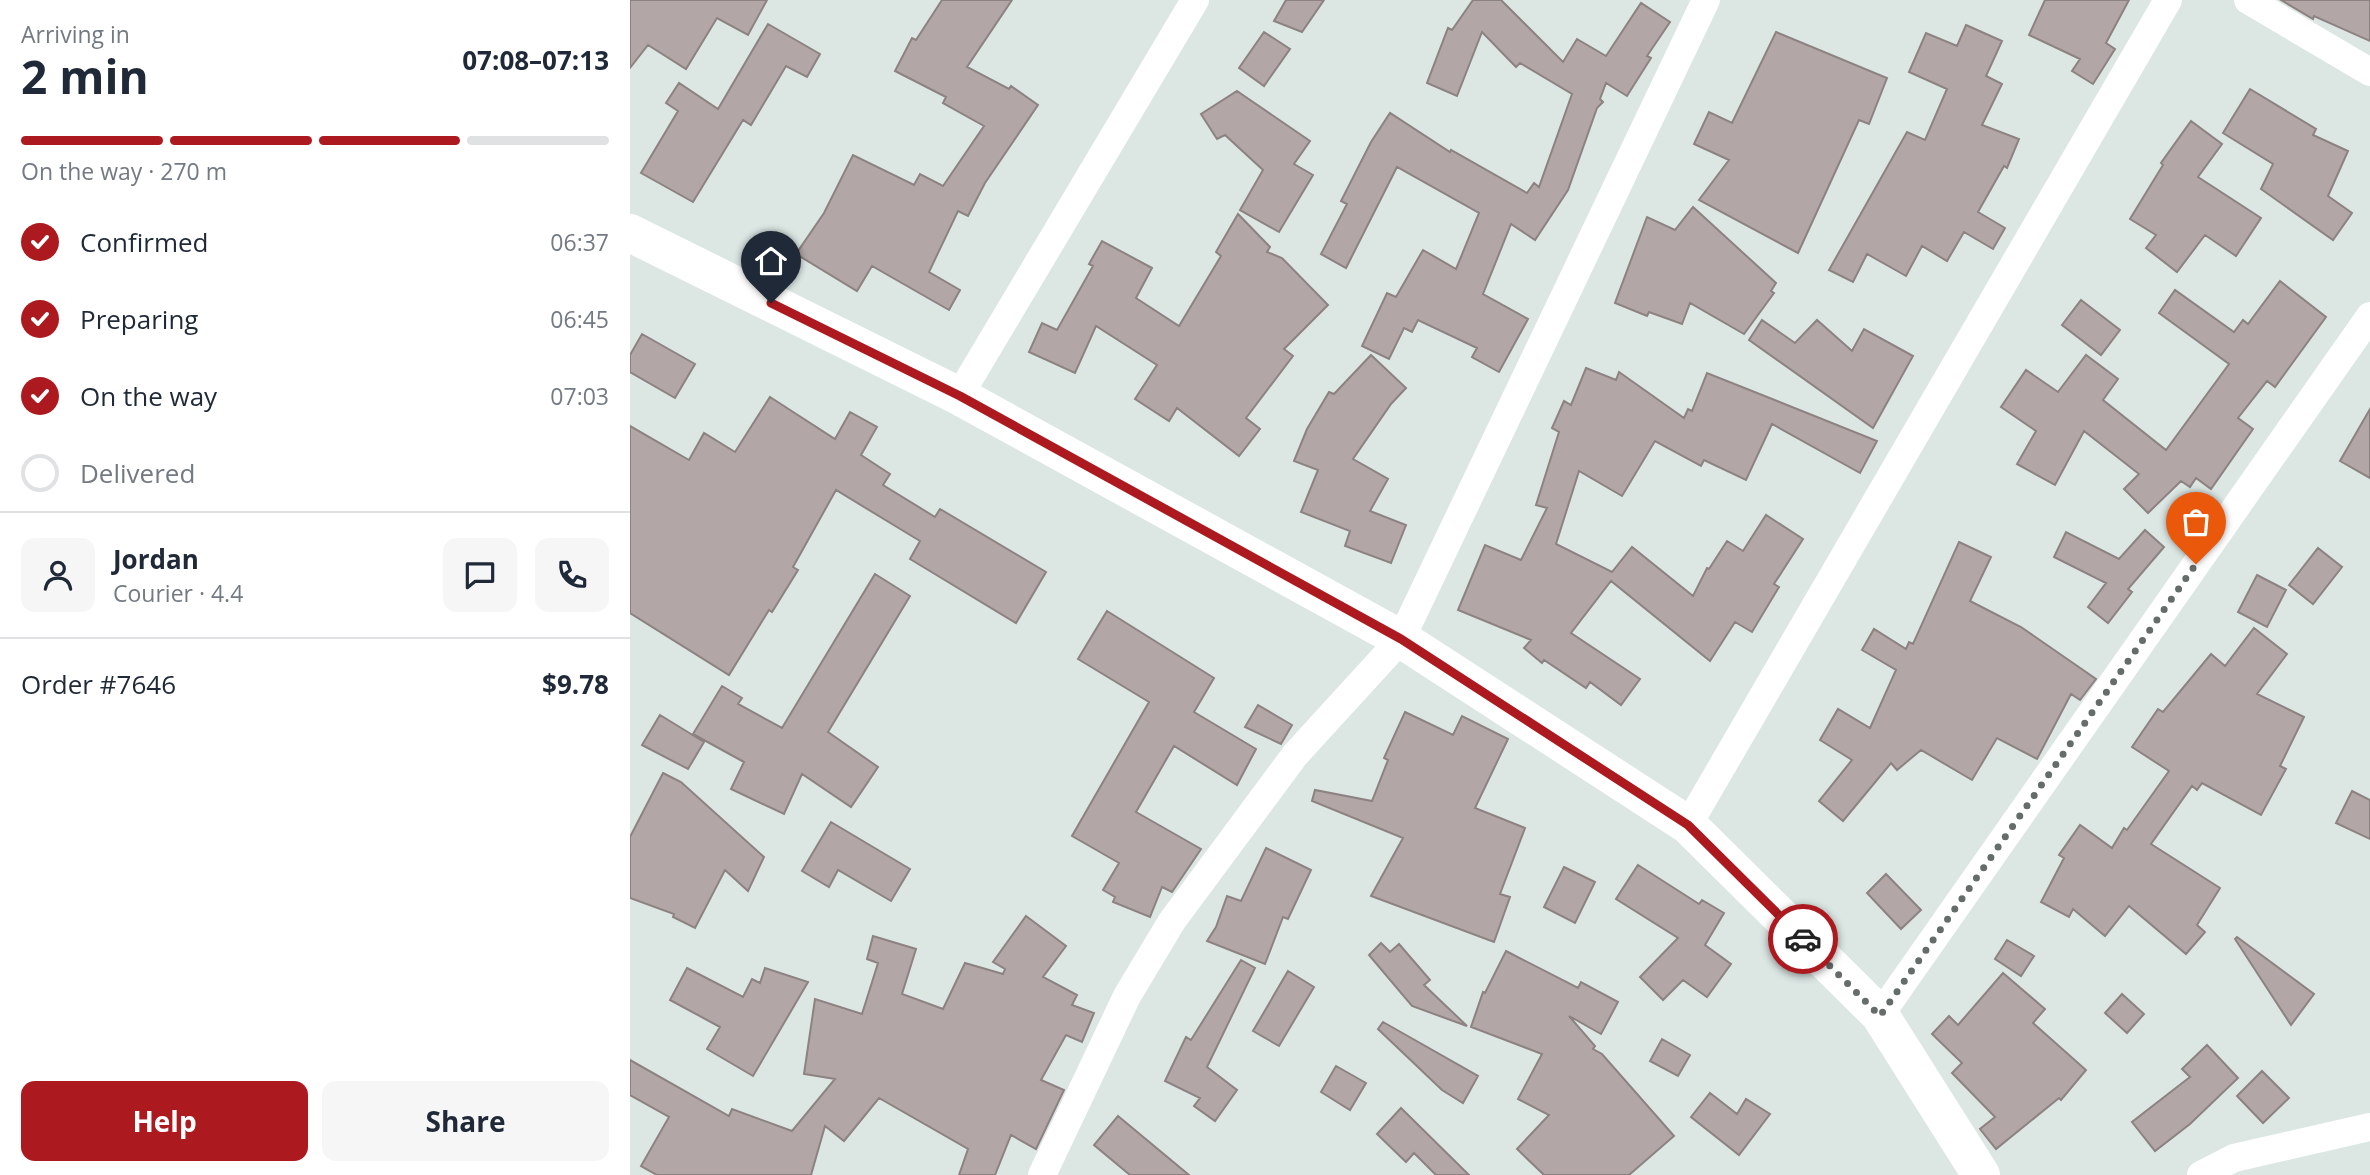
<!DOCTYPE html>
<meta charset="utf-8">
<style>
body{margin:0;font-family:"Open Sans",sans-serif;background:#f6f6f7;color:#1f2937;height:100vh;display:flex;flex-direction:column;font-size:26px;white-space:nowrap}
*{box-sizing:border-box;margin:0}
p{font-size:23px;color:#747a83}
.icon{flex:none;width:38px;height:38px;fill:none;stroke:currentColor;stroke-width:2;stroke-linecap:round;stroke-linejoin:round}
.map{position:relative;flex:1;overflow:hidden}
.panel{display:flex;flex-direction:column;background:#fff;width:630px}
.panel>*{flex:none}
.pin{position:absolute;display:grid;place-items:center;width:60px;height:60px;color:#fff;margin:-72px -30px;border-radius:50% 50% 50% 0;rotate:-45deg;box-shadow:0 0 7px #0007}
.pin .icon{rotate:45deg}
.courier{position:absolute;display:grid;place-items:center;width:70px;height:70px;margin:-35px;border:5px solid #ac1a1f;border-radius:50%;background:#fff;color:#222;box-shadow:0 2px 9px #0007}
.summary em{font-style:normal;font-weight:700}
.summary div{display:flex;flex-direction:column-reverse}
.summary{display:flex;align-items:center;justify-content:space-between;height:119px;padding:0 21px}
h1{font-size:46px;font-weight:700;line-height:52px}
.bar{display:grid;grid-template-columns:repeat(4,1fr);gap:10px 7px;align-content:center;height:84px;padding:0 21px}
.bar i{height:9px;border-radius:5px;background:#e0e1e3}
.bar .on{background:#ac1a1f}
.bar p{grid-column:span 4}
.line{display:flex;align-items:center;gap:18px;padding:0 21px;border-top:2px solid #e0e1e3}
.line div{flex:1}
.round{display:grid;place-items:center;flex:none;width:74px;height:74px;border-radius:14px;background:#f6f6f7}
ol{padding:0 21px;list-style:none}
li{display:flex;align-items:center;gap:21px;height:77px}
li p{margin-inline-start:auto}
li .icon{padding:7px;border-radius:50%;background:#ac1a1f;color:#fff;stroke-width:4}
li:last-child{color:#747a83}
li i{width:38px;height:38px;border:4px solid #e0e1e3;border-radius:50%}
.cta{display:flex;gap:14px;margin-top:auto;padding:14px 21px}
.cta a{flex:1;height:80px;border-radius:14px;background:#ac1a1f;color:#fff;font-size:28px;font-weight:700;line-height:80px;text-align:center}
.cta a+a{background:#f6f6f7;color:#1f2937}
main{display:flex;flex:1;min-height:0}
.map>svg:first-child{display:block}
</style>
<main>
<section class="panel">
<div class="summary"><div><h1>2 min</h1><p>Arriving in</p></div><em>07:08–07:13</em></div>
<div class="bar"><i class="on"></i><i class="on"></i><i class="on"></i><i></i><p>On the way · 270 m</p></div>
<ol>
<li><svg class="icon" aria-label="check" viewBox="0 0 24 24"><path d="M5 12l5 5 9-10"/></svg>Confirmed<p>06:37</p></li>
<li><svg class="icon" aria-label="check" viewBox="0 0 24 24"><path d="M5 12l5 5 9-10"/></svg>Preparing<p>06:45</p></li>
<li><svg class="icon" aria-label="check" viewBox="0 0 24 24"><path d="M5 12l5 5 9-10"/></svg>On the way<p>07:03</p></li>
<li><i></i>Delivered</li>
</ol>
<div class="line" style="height:126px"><a class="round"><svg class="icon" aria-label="person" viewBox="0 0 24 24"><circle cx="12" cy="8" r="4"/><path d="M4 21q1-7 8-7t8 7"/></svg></a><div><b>Jordan</b><p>Courier · 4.4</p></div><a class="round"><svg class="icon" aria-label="chat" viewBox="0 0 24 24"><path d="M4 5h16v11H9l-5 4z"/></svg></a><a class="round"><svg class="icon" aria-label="phone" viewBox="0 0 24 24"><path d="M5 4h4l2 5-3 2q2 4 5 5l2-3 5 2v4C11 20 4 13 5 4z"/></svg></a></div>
<div class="line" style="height:91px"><div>Order #7646</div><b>$9.78</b></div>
<div class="cta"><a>Help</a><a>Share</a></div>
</section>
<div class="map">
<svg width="1740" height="1175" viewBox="0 0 1740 1175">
<rect width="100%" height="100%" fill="#dce7e4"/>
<!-- building -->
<path fill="#b2a7a6" stroke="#8c8281" stroke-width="2" d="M 0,0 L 137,0 L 118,35 L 87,18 L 56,69 L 18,45 L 0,68 Z
M 312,0 L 382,0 L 337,67 L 379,89 L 381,86 L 408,105 L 355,183 L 338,216 L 328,211 L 299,272 L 330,290 L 319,310 L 242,266 L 227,291 L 166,254 L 194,213 L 223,155 L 284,185 L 290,174 L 313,186 L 354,126 L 313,103 L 316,97 L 265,71 L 282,38 L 286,40 Z
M 656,0 L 694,0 L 672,32 L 644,21 Z
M 843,0 L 871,0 L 933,62 L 947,39 L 976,56 L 1011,3 L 1040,22 L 1017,56 L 1021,58 L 997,96 L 976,83 L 970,99 L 973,102 L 967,108 L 938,190 L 905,240 L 881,224 L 853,294 L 898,319 L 869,372 L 842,357 L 847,348 L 788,320 L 782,332 L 774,328 L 759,359 L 732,346 L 757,293 L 766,297 L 793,250 L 826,269 L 849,213 L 767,167 L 716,268 L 691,254 L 717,204 L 711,201 L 741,142 L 760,113 L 820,152 L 821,150 L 897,193 L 904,183 L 909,187 L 942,94 L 890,63 L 886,67 L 852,32 L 827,96 L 797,83 L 818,28 L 822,30 Z
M 1415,0 L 1499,0 L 1476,43 L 1485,49 L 1463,84 L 1442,71 L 1450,59 L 1399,35 Z
M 1651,0 L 1740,0 L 1740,41 L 1684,16 L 1683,19 Z
M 138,24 L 190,54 L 177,77 L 156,66 L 121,125 L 113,120 L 63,202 L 11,173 L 48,111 L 36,103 L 49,83 L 88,109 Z
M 1336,25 L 1372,41 L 1356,76 L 1372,84 L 1352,125 L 1389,139 L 1377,168 L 1374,166 L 1348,212 L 1375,228 L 1363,249 L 1334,232 L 1317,261 L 1292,246 L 1276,276 L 1237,254 L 1223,282 L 1199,270 L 1277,132 L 1295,140 L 1317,89 L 1279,72 L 1296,33 L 1327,46 Z
M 634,32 L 660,49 L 634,86 L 609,68 Z
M 1146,32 L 1257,78 L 1239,124 L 1229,120 L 1168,253 L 1069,200 L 1099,160 L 1064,144 L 1079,112 L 1102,123 Z
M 1620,89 L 1686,129 L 1683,135 L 1718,151 L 1698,196 L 1722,213 L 1703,240 L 1631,189 L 1643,164 L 1593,133 Z
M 607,91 L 680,141 L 664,164 L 683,175 L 649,232 L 610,210 L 633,170 L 595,135 L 587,139 L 571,114 Z
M 1561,121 L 1592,144 L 1568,177 L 1631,218 L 1606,256 L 1575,235 L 1547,272 L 1516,248 L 1526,235 L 1500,219 L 1533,165 L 1531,163 Z
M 1063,207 L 1146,283 L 1141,291 L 1144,293 L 1114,334 L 1060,303 L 1052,324 L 1019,312 L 1017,316 L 985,303 L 1017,217 L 1045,230 Z
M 608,214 L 640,247 L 637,252 L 652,258 L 698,305 L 654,349 L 663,356 L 616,418 L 630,429 L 609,456 L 547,408 L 539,421 L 505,399 L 527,365 L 466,326 L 445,373 L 399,352 L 412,323 L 427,330 L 463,266 L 459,264 L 472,241 L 522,268 L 506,298 L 549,326 L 591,256 L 586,252 Z
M 1650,281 L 1696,317 L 1645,387 L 1637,381 L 1608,418 L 1623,429 L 1581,489 L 1566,478 L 1560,487 L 1551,481 L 1518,513 L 1494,489 L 1509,474 L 1454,431 L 1425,485 L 1387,464 L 1406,431 L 1371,407 L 1396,370 L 1428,392 L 1456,355 L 1488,379 L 1473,400 L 1536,450 L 1599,364 L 1529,313 L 1545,290 L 1604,332 L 1613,320 L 1618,324 Z
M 1451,300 L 1490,330 L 1471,355 L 1432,325 Z
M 1132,320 L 1165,343 L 1187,320 L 1222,351 L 1234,329 L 1283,356 L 1243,428 L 1119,340 Z
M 12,334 L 65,364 L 45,398 L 0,372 L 0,355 Z
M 741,355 L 776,388 L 761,404 L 723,459 L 758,479 L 740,511 L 776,525 L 761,563 L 715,546 L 720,531 L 671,512 L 688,470 L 664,461 L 677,429 L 699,392 L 704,394 Z
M 956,368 L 986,380 L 989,372 L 1054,418 L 1058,409 L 1062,411 L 1077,373 L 1247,441 L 1230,473 L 1142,424 L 1116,480 L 1074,460 L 1071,466 L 1025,441 L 992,496 L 949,471 L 926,544 L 982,572 L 1002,547 L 1063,596 L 1077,568 L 1079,569 L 1097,541 L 1113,551 L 1136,515 L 1173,539 L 1144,584 L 1149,587 L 1122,632 L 1105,622 L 1080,661 L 981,581 L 941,633 L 1010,679 L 991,705 L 960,682 L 956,688 L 914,660 L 912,663 L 894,648 L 901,640 L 828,610 L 855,545 L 891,560 L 917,508 L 906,505 L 929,432 L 922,428 L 934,401 L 941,405 Z
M 140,397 L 205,439 L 220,412 L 247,427 L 231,455 L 260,474 L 253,485 L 305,517 L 310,509 L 416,572 L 386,623 L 280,559 L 290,541 L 206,490 L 163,567 L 168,570 L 142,612 L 139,610 L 99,675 L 0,613 L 0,426 L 59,460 L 74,433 L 105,452 Z
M 1740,409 L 1740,478 L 1710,461 Z
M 1515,530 L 1534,547 L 1498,589 L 1502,592 L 1478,623 L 1458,607 L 1476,583 L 1424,557 L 1436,532 L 1489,559 Z
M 1329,542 L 1361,557 L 1340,601 L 1391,627 L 1466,679 L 1450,700 L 1441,694 L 1407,759 L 1367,738 L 1342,780 L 1291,750 L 1267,770 L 1261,763 L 1213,821 L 1189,801 L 1222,760 L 1190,740 L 1208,709 L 1240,728 L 1266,670 L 1232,650 L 1244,629 L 1276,649 L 1279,642 L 1283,644 Z
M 1688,548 L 1712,567 L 1683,604 L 1659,585 Z
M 245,574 L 280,596 L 198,732 L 248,767 L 221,807 L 172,774 L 154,814 L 101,789 L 114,762 L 63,734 L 92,686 L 112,698 L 108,704 L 152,728 Z
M 1627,575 L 1656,590 L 1637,627 L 1608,612 Z
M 477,611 L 584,678 L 564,712 L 626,749 L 607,785 L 544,746 L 506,812 L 571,849 L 542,892 L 532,887 L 520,917 L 483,902 L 485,897 L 473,890 L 489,863 L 442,836 L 519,702 L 448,659 Z
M 1624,628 L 1657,654 L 1627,694 L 1674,717 L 1650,766 L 1656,769 L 1631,815 L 1572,783 L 1567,790 L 1562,786 L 1521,844 L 1590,888 L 1567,925 L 1575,932 L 1556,954 L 1499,906 L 1475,936 L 1443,909 L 1439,917 L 1411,902 L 1434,858 L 1429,855 L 1450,825 L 1482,848 L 1494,828 L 1497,830 L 1539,771 L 1502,747 L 1528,709 L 1533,712 L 1581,654 L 1595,666 Z
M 628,705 L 662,725 L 651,744 L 615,727 Z
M 775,712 L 823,735 L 832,716 L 878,739 L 845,808 L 895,828 L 870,894 L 880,897 L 864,942 L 741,896 L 773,838 L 682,801 L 685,790 L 742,801 L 758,760 L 754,758 Z
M 30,715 L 74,742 L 58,769 L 12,745 Z
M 33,773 L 51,782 L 134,857 L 118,891 L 95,870 L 65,928 L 43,917 L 44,914 L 0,898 L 0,837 Z
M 1722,791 L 1740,800 L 1740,839 L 1706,823 Z
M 201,822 L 280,869 L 261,901 L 208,870 L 199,887 L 172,871 Z
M 636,848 L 681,870 L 658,919 L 653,917 L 635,964 L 577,941 L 586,927 L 597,896 L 611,901 Z
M 1008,865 L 1069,904 L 1072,900 L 1094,913 L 1075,945 L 1101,964 L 1077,997 L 1053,980 L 1033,1000 L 1010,977 L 1048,938 L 986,899 Z
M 934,867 L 965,882 L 945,923 L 914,907 Z
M 1256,874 L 1291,910 L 1271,929 L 1237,893 Z
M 396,916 L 436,946 L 413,977 L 447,995 L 442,1005 L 464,1013 L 452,1042 L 436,1035 L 411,1080 L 434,1090 L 406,1149 L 381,1135 L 365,1175 L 329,1175 L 338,1149 L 249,1098 L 214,1141 L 195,1126 L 181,1175 L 27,1175 L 11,1166 L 39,1117 L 0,1095 L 0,1060 L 99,1116 L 102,1109 L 162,1131 L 205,1079 L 174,1074 L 185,999 L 232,1014 L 248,963 L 237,959 L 243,936 L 286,949 L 272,994 L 313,1009 L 335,963 L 373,974 L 375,969 L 363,962 Z
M 1607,937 L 1684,994 L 1661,1025 L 1605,939 Z
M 1377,940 L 1404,956 L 1391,976 L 1365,959 Z
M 751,943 L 760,952 L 769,944 L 800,980 L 794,985 L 837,1026 L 782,1006 L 739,955 Z
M 876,951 L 948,988 L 951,982 L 988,1002 L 971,1034 L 939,1016 L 965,1046 L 963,1049 L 972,1054 L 1044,1136 L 999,1175 L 914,1175 L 887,1149 L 919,1115 L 888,1099 L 912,1054 L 841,1027 L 853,992 L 855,993 Z
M 611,960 L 625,968 L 577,1067 L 607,1090 L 585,1121 L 564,1106 L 570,1098 L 535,1081 L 556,1037 L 561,1040 Z
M 57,968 L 113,997 L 122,979 L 130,983 L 135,968 L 178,982 L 123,1076 L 77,1049 L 90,1027 L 40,1000 Z
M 658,971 L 684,987 L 649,1046 L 623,1031 Z
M 1373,973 L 1415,1009 L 1403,1023 L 1456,1070 L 1431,1100 L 1429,1098 L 1366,1149 L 1350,1129 L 1365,1117 L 1322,1073 L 1332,1063 L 1302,1034 L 1319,1016 L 1328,1025 Z
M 1492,994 L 1514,1014 L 1497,1033 L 1475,1013 Z
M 753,1022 L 848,1076 L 833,1103 L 812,1090 L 748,1029 Z
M 1032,1039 L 1060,1055 L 1048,1076 L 1020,1061 Z
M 1577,1045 L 1608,1078 L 1560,1124 L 1525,1151 L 1502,1122 L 1560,1077 L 1552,1069 Z
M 706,1066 L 736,1083 L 720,1110 L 691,1092 Z
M 1632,1071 L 1659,1098 L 1633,1123 L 1607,1096 Z
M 1080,1093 L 1107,1114 L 1116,1099 L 1140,1114 L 1109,1155 L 1061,1117 Z
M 771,1108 L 839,1175 L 806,1175 L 784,1153 L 776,1162 L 747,1134 Z
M 488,1116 L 559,1175 L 500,1175 L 464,1145 Z"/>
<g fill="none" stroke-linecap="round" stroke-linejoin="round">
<!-- street -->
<path stroke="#fff" stroke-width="28" d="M 1618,0 L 1740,72
M 329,396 L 565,0
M 1058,825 L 1538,0
M 1250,1015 L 1740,316
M 412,1175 L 497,996 L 542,921 L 665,755 L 771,639 L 1076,0
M 1571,1175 L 1604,1158 L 1740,1127"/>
<!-- secondary -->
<path stroke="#fff" stroke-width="38" d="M 0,233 L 329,396 L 771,639 L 1058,825 L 1250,1015 L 1351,1175"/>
</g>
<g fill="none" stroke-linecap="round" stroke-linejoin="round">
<!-- done -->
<path stroke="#666c6a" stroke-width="7" stroke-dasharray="0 12.6" d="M 1173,939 L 1250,1016 L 1566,564"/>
<!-- route -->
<path stroke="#ac1a1f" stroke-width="9" d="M 141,303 L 330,396 L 771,639 L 1058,825 L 1173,939"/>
</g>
</svg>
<div class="pin" style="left:1566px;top:564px;background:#ea580c"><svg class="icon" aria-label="bag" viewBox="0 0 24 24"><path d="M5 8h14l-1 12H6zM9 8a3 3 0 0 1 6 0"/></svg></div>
<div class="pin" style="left:141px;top:303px;background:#1f2937"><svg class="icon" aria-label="home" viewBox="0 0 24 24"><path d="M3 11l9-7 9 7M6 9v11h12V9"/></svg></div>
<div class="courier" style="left:1173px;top:939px"><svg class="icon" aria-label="car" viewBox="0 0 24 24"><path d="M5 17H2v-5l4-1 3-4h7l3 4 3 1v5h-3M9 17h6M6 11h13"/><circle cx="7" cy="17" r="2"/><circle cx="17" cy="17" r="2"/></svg></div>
</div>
</main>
